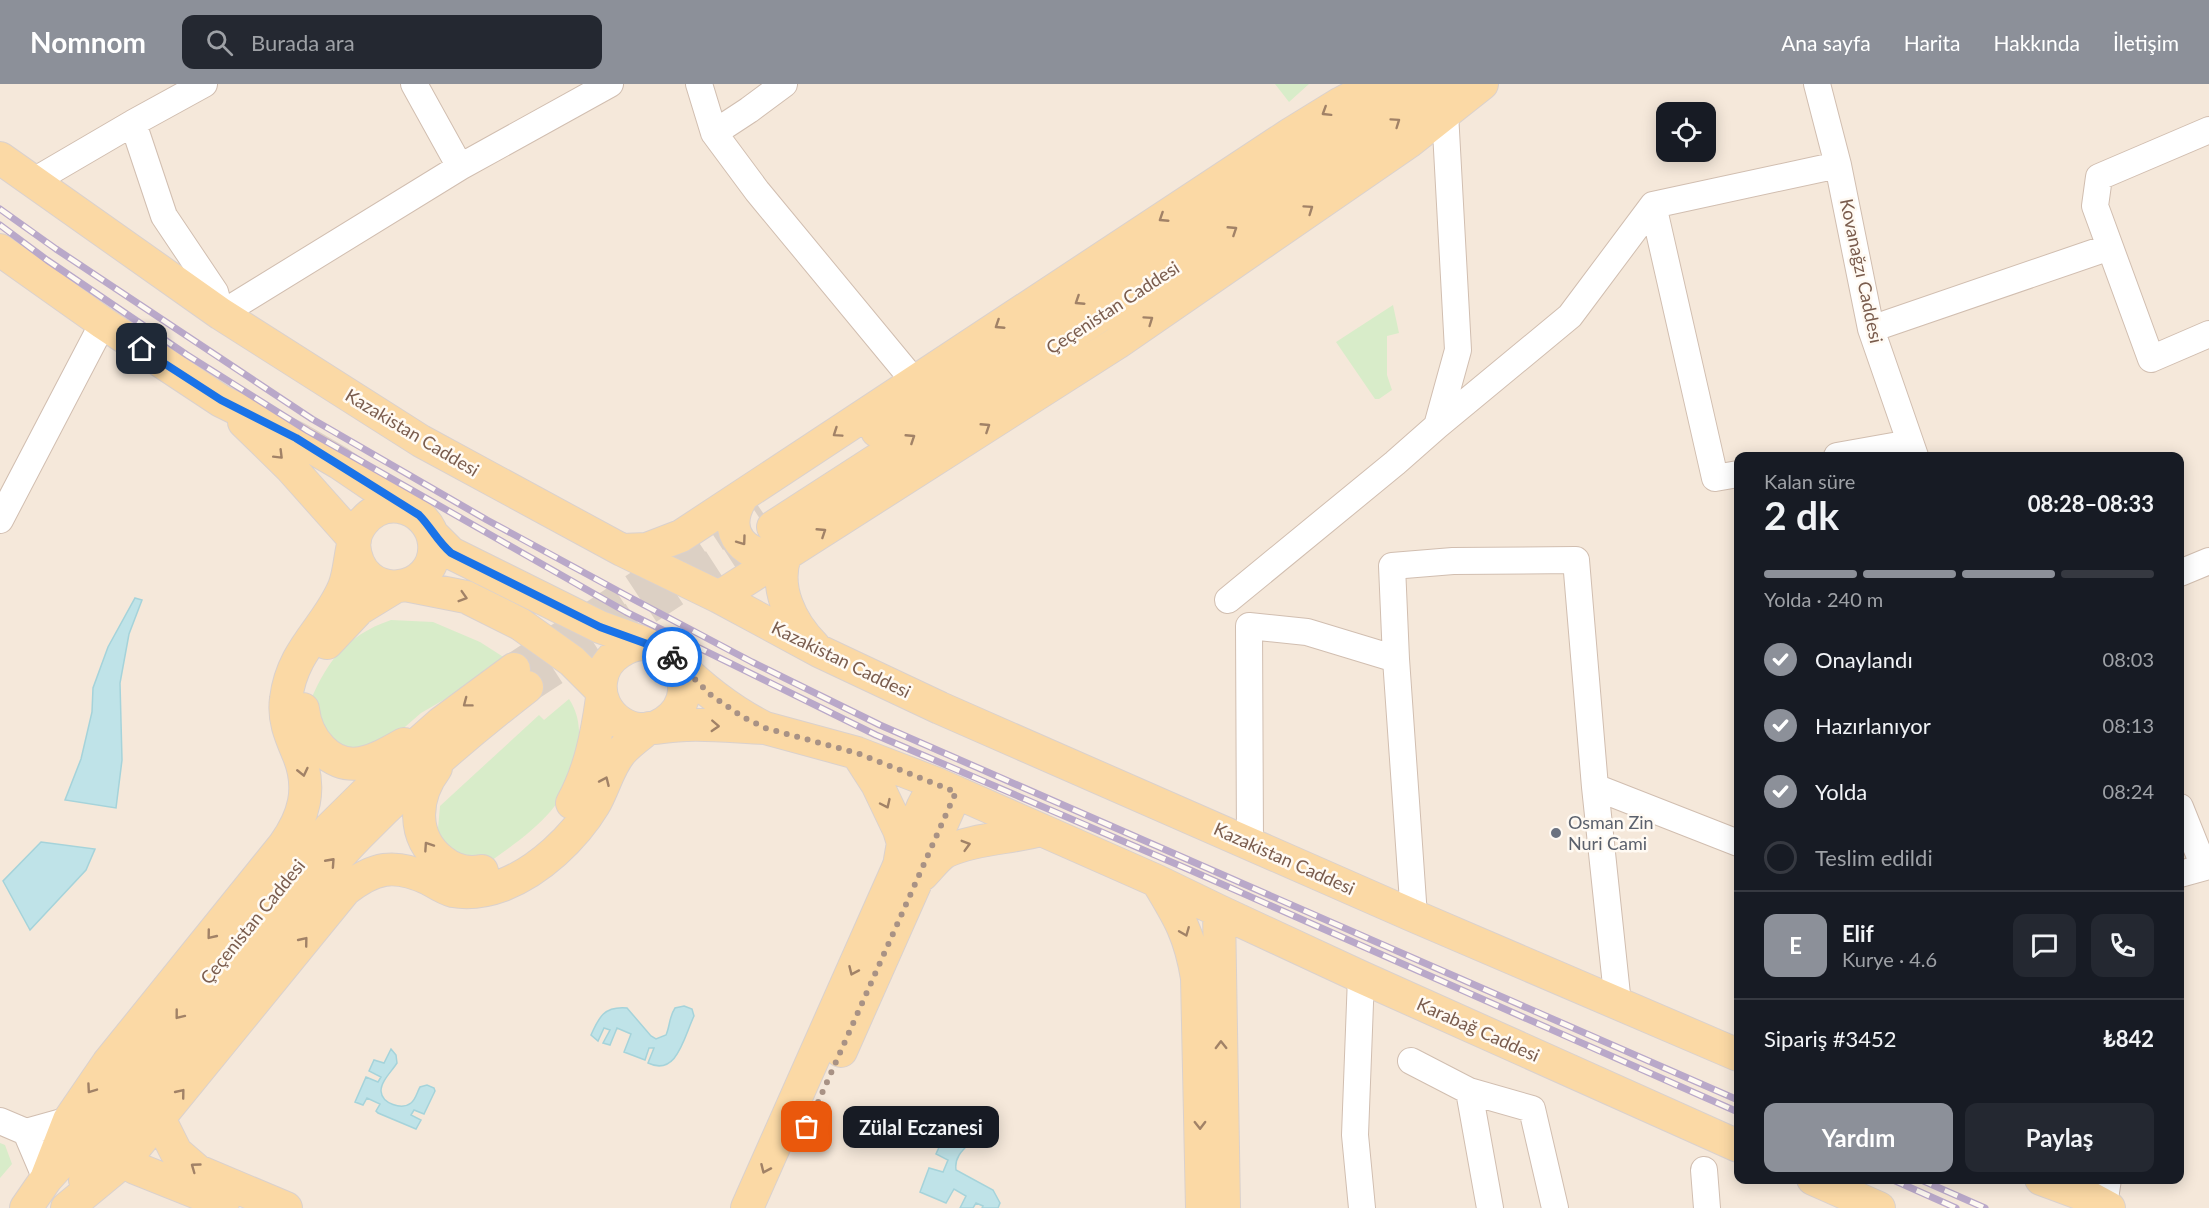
<!DOCTYPE html>
<html lang="tr">
<meta charset="utf-8">
<style>
body{margin:0;font-family:Lato,sans-serif;background:#242831;color:#f1f3f6;height:100vh;display:flex;flex-direction:column;font-size:22px;white-space:nowrap}
*{box-sizing:border-box;margin:0}
p{font-size:20px;color:#9ea1a6}
.icon{flex:none;width:33px;height:33px;fill:none;stroke:currentColor;stroke-width:2;stroke-linecap:round;stroke-linejoin:round}
.map{position:relative;flex:1;overflow:hidden}
.sheet{position:absolute;left:1734px;top:368px;width:450px;height:732px;display:flex;flex-direction:column;background:#171b24;border-radius:12px;box-shadow:0 3px 15px #0003}
.sheet>*{flex:none}
.controls{position:absolute;left:1656px;top:18px;display:grid;gap:12px}
.controls a{display:grid;place-items:center;width:60px;height:60px;border-radius:12px;background:#171b24;box-shadow:0 3px 15px #0003;font-size:30px}
.pin{position:absolute;display:grid;place-items:center;width:51px;height:51px;color:#fff;margin:-26px;border-radius:12px;box-shadow:0 3px 9px #0006}
.courier{position:absolute;display:grid;place-items:center;width:60px;height:60px;margin:-30px;border:4px solid #1a73e8;border-radius:50%;background:#fff;color:#222;box-shadow:0 2px 8px #0007}
.bubble{position:absolute;height:42px;border-radius:12px;background:#171b24;box-shadow:0 3px 15px #0003;font-size:20px;font-weight:700;line-height:42px;text-align:center}
.headline em{font-style:normal;font-weight:700}
.headline div{display:flex;flex-direction:column-reverse}
.headline{display:flex;align-items:center;justify-content:space-between;height:102px;padding:0 30px}
h1{font-size:39px;font-weight:700;line-height:45px}
.bar{display:grid;grid-template-columns:repeat(4,1fr);gap:9px 6px;align-content:center;height:72px;padding:0 30px}
.bar i{height:8px;border-radius:4px;background:#363941}
.bar .on{background:#8c9099}
.bar p{grid-column:span 4}
.line{display:flex;align-items:center;gap:15px;padding:0 30px;border-top:2px solid #363941}
.line div{flex:1}
.round{display:grid;place-items:center;flex:none;width:63px;height:63px;border-radius:12px;background:#242831}
ol{padding:0 30px;list-style:none}
li{display:flex;align-items:center;gap:18px;height:66px}
li p{margin-inline-start:auto}
li .icon{padding:6px;border-radius:50%;background:#8c9099;color:#fff;stroke-width:4}
li:last-child{color:#9ea1a6}
li i{width:33px;height:33px;border:3px solid #363941;border-radius:50%}
.action{display:flex;gap:12px;margin-top:auto;padding:12px 30px}
.action a{flex:1;height:69px;border-radius:12px;background:#8c9099;color:#fff;font-size:24px;font-weight:700;line-height:69px;text-align:center}
.action a+a{background:#242831;color:#f1f3f6}
header{display:flex;align-items:center;gap:36px;box-sizing:border-box;height:84px;padding:0 30px;background:#8c9099;color:#fff}
header strong{font-size:28px}
nav{display:flex;gap:33px;margin-inline-start:auto;font-size:21px}
.search{width:420px;height:54px;background:#242831;display:flex;align-items:center;gap:15px;box-sizing:border-box;padding:0 21px;border-radius:12px;color:#9ea1a6;font-size:22px}
.map>svg:first-child{display:block}
</style>
<header>
<strong>Nomnom</strong>
<div class="search"><svg class="icon" aria-label="search" viewBox="0 0 24 24"><circle cx="10" cy="10" r="6"/><path d="M15 15l6 6"/></svg>Burada ara</div>
<nav><a>Ana sayfa</a><a>Harita</a><a>Hakkında</a><a>İletişim</a></nav>
</header>
<div class="map">
<svg width="2209" height="1124" viewBox="0 0 2209 1124">
<rect width="100%" height="100%" fill="#fdf6ec"/>
<!-- residential -->
<path fill="#f5e8da" fill-rule="evenodd" d="M 0,0 L 2209,0 L 2209,1124 L 0,1124 ZM 1666,28 L 1706,28 L 1706,68 L 1666,68 ZM 1738,372 L 2180,372 L 2180,1095 L 1738,1095 Z"/>
<!-- green -->
<path fill="#d8ecc9" d="M 1275,0 L 1309,0 L 1289,18 Z
M 1393,221 L 1399,249 L 1387,252 L 1387,291 L 1392,306 L 1379,315 L 1375,315 L 1336,258 Z
M 391,536 L 433,538 L 480,558 L 505,574 L 497,585 L 421,629 L 375,669 L 341,680 L 307,626 C 324,581 344,552 391,536 Z
M 569,615 C 578,628 580,644 579,659 C 575,720 530,749 484,782 L 456,778 L 437,756 L 440,722 L 539,631 L 544,636 Z
M 0,1059 L 5,1061 L 12,1080 L 0,1094 Z"/>
<!-- water -->
<path fill="#bfe3e8" stroke="#a5d3da" stroke-width="1.5" d="M 135,514 L 142,516 L 129,550 L 120,599 L 122,676 L 116,724 L 65,716 L 81,675 L 92,628 L 93,604 L 108,563 Z
M 41,758 L 95,765 L 86,786 L 30,846 L 3,797 Z
M 684,922 L 692,925 L 694,932 C 684,953 677,993 648,979 L 654,964 L 649,964 L 645,976 L 624,968 L 631,950 L 617,944 L 610,961 L 603,959 L 610,946 L 604,944 L 598,957 L 591,951 C 599,933 604,922 627,924 L 651,952 L 656,955 L 666,951 C 670,942 669,933 675,924 Z
M 391,965 L 396,971 L 397,979 C 392,987 381,997 381,1007 C 382,1020 402,1026 411,1019 C 416,1015 417,1008 420,1003 L 427,1001 L 434,1004 L 435,1007 L 424,1030 L 414,1026 L 411,1031 L 421,1036 L 416,1045 L 378,1029 L 376,1027 L 380,1020 L 367,1014 L 363,1021 L 355,1018 L 366,993 L 378,998 L 381,993 L 369,987 L 374,976 L 384,979 Z
M 954,1029 C 967,1034 974,1041 974,1055 C 964,1065 954,1072 956,1086 L 993,1106 L 1000,1119 L 998,1124 L 982,1124 L 983,1122 L 976,1119 L 973,1124 L 960,1124 L 966,1112 L 954,1105 L 946,1119 L 920,1108 L 929,1084 L 943,1088 L 948,1076 L 936,1070 L 945,1050 L 958,1055 L 961,1048 L 948,1043 Z"/>
<g fill="none" stroke-linecap="round" stroke-linejoin="round">
<!-- major-tunnel -->
<path stroke="#dcd0c4" stroke-width="32" stroke-dasharray="32 16" stroke-linecap="butt" d="M 514,585 L 759,423
M 527,603 L 765,448"/>
<!-- minor casing -->
<g stroke="#d1beb0" stroke-width="28">
<path id="minor" d="M 414,0 L 460,83
M 699,0 L 714,49 L 757,107 L 914,297
M 1817,0 L 1838,81 L 1871,245 L 1915,372
M 133,39 L 164,132 L 215,208 L 221,230 L 460,83 L 610,0
M 2209,46 L 2099,93 L 2095,122 L 2151,275 L 2209,250
M 714,49 L 749,26 L 784,0
M 32,98 L 133,39 L 204,0
M 1653,121 L 1715,394 L 1738,390
M 1871,245 L 2110,163
M 1437,342 L 1570,232 L 1653,121 L 1838,81
M 1837,372 L 1910,359
M 0,436 L 103,239
M 2180,489 L 2209,477
M 1228,516 L 1395,379 L 1437,342 L 1458,266 L 1445,29
M 1595,703 L 1738,759
M 2180,723 L 2204,783
M 1250,760 L 1249,542 L 1307,548 L 1396,575
M 2180,790 L 2209,782
M 1414,832 L 1396,575 L 1392,482 L 1453,477 L 1576,476 L 1595,703 L 1618,920
M 1361,893 L 1355,1051 L 1362,1124
M 1411,977 L 1469,1007 L 1532,1025 L 1555,1124
M 1469,1007 L 1490,1124
M 0,1037 L 26,1048 L 69,1036
M 26,1048 L 46,1095
M 1704,1086 L 1707,1124
M 2104,1121 L 2108,1095"/>
</g>
<!-- major casing -->
<g stroke="#dad1cd" stroke-width="34">
<path id="major" d="M 0,74 L 221,230 L 421,357 L 622,466 L 719,513 L 819,567 L 940,624 L 1414,832 L 1738,971
M 0,166 L 103,239 L 221,317 L 296,354 L 339,379 L 407,425
M 244,338 L 290,383 L 355,456
M 877,347 L 1321,61 L 1408,0
M 742,413 C 719,450 746,476 785,472 C 774,504 791,539 814,562
M 773,443 L 1361,63 L 1449,0
M 433,451 L 451,469 L 600,543 L 650,561
M 622,466 L 647,465 L 681,452 L 1289,51 L 1341,19 L 1378,0
M 405,501 L 466,513 L 520,540 L 572,577 L 601,606
M 719,513 L 1117,259 L 1410,57 L 1482,0
M 327,559 L 359,525 L 395,503
M 303,625 C 306,653 329,685 361,679 C 376,676 390,668 404,660
M 656,643 C 716,616 668,535 620,568 C 609,575 602,586 601,598 C 599,614 607,629 620,638 C 626,642 634,645 641,645 C 656,645 672,641 687,641 C 713,640 739,643 765,644 C 731,627 704,606 677,579
M 765,644 L 857,669 L 935,699 L 1157,797 L 1219,827 L 1361,893 L 1738,1062
M 857,669 L 877,700 L 899,746 L 903,759 L 900,776
M 436,684 C 414,713 411,753 442,777 C 453,786 467,790 482,787
M 572,719 C 590,687 597,650 602,614
M 922,791 C 929,784 937,773 945,768 C 972,755 1011,754 1041,746
M 1157,797 C 1179,833 1190,851 1197,894 L 1202,1124
M 1219,827 L 1224,1124
M 841,967 L 956,708
M 160,1036 L 176,1068 L 198,1087 L 286,1124
M 124,1077 L 135,1084 L 223,1119
M 46,1095 L 69,1036 L 108,979 L 284,761 C 304,733 312,705 299,672 C 291,653 283,636 286,615 C 292,565 327,544 344,503 C 352,483 349,455 363,438 C 372,427 385,421 399,423 C 418,426 432,441 434,459 C 439,510 359,523 354,460
M 1813,1095 L 1879,1124
M 2041,1095 L 2087,1112 L 2109,1124
M 85,1096 L 125,1038 L 307,807 C 375,729 446,666 527,603
M 26,1124 L 46,1095 L 89,1047 L 257,830 L 329,745 L 398,677 L 441,639 L 514,585
M 67,1124 L 124,1077 L 345,806 C 374,783 394,779 429,795 C 436,799 445,805 453,807 C 470,810 487,807 503,801 C 539,787 574,754 594,721 C 604,704 608,684 621,668 C 629,659 639,652 649,644
M 747,1124 L 897,786 L 923,722 L 935,699"/>
</g>
<!-- minor -->
<use href="#minor" stroke="#fff" stroke-width="26"/>
<!-- major -->
<use href="#major" stroke="#fbd9a5" stroke-width="32"/>
<!-- rail casing -->
<g stroke="#b9a8c9" stroke-width="7">
<path id="rail" d="M 0,125 L 56,165 L 312,335 L 487,436 L 631,514 L 752,578 L 880,641 L 1738,1016
M 0,141 L 47,176 L 187,271 L 308,347 L 626,528 L 876,651 L 1190,786 L 1738,1028
M 1891,1095 L 1956,1124
M 1919,1095 L 1985,1124"/>
</g>
<!-- rail -->
<use href="#rail" stroke="#fffaf3" stroke-width="4.5" stroke-dasharray="14" stroke-linecap="butt"/>
</g>
<!-- one-way arrows -->
<defs><path id="oneway-chevron" d="M-2-3.5L2.5 0L-2 3.5" fill="none" stroke-width="1.6" stroke-linecap="round" stroke-linejoin="round" transform="scale(1.5)"/></defs>
<g stroke="#a18267">
<use href="#oneway-chevron" transform="translate(1326 28) rotate(148)"/>
<use href="#oneway-chevron" transform="translate(1396 38) rotate(-35)"/>
<use href="#oneway-chevron" transform="translate(1309 125) rotate(-35)"/>
<use href="#oneway-chevron" transform="translate(1163 134) rotate(147)"/>
<use href="#oneway-chevron" transform="translate(1233 146) rotate(-33)"/>
<use href="#oneway-chevron" transform="translate(1079 217) rotate(147)"/>
<use href="#oneway-chevron" transform="translate(1149 236) rotate(-35)"/>
<use href="#oneway-chevron" transform="translate(999 241) rotate(147)"/>
<use href="#oneway-chevron" transform="translate(986 343) rotate(-33)"/>
<use href="#oneway-chevron" transform="translate(837 349) rotate(146)"/>
<use href="#oneway-chevron" transform="translate(911 354) rotate(-33)"/>
<use href="#oneway-chevron" transform="translate(279 371) rotate(45)"/>
<use href="#oneway-chevron" transform="translate(822 448) rotate(-33)"/>
<use href="#oneway-chevron" transform="translate(742 457) rotate(54)"/>
<use href="#oneway-chevron" transform="translate(463 513) rotate(17)"/>
<use href="#oneway-chevron" transform="translate(467 619) rotate(143)"/>
<use href="#oneway-chevron" transform="translate(715 642) rotate(3)"/>
<use href="#oneway-chevron" transform="translate(303 688) rotate(77)"/>
<use href="#oneway-chevron" transform="translate(605 697) rotate(-66)"/>
<use href="#oneway-chevron" transform="translate(886 720) rotate(65)"/>
<use href="#oneway-chevron" transform="translate(966 761) rotate(-16)"/>
<use href="#oneway-chevron" transform="translate(428 762) rotate(-124)"/>
<use href="#oneway-chevron" transform="translate(331 778) rotate(-48)"/>
<use href="#oneway-chevron" transform="translate(1185 848) rotate(68)"/>
<use href="#oneway-chevron" transform="translate(211 851) rotate(129)"/>
<use href="#oneway-chevron" transform="translate(304 857) rotate(-51)"/>
<use href="#oneway-chevron" transform="translate(853 887) rotate(114)"/>
<use href="#oneway-chevron" transform="translate(179 931) rotate(128)"/>
<use href="#oneway-chevron" transform="translate(1221 961) rotate(-91)"/>
<use href="#oneway-chevron" transform="translate(91 1005) rotate(125)"/>
<use href="#oneway-chevron" transform="translate(181 1009) rotate(-51)"/>
<use href="#oneway-chevron" transform="translate(1200 1041) rotate(89)"/>
<use href="#oneway-chevron" transform="translate(195 1083) rotate(-144)"/>
<use href="#oneway-chevron" transform="translate(765 1085) rotate(114)"/>
</g>
<g fill="none" stroke-linecap="round" stroke-linejoin="round">
<!-- done -->
<path stroke="#a89285" stroke-width="6" stroke-dasharray="0 10.8" d="M 672,573 L 712,612 L 743,633 L 765,644 L 857,669 L 956,708 L 807,1043"/>
<!-- route -->
<path stroke="#1a73e8" stroke-width="8" d="M 142,265 L 221,316 L 296,354 L 419,431 C 431,443 437,457 451,469 L 600,543 L 661,565 L 672,573"/>
</g>
<!-- markers -->
<circle fill="#6b7280" stroke="#fffaf3" stroke-width="2" cx="1556" cy="749" r="6"/>
<g text-anchor="middle" stroke-width="5" stroke-linejoin="round" paint-order="stroke">
<!-- street labels -->
<g font-size="18" fill="#7a5c4d" stroke="#fffaf3">
<text transform="translate(1861 187) rotate(78)" y="6">Kovanağzı Caddesi</text>
<text transform="translate(1113 224) rotate(-33)" y="6">Çeçenistan Caddesi</text>
<text transform="translate(412 349) rotate(31)" y="6">Kazakistan Caddesi</text>
<text transform="translate(841 576) rotate(26)" y="6">Kazakistan Caddesi</text>
<text transform="translate(1284 775) rotate(24)" y="6">Kazakistan Caddesi</text>
<text transform="translate(253 838) rotate(-51)" y="6">Çeçenistan Caddesi</text>
<text transform="translate(1478 946) rotate(24)" y="6">Karabağ Caddesi</text>
</g>
<!-- worship labels -->
<g font-size="18" fill="#5b616d" stroke="#fffaf3" text-anchor="start">
<text x="1568" y="745">Osman Zin<tspan x="1568" dy="21">Nuri Cami</tspan></text>
</g>
</g>
</svg>
<div class="controls">
<a><svg class="icon" aria-label="locate" viewBox="0 0 24 24"><circle cx="12" cy="12" r="6"/><path d="M12 2v4M12 18v4M2 12h4M18 12h4"/></svg></a>
</div>
<div class="pin" style="left:807px;top:1043px;background:#ea580c"><svg class="icon" aria-label="bag" viewBox="0 0 24 24"><path d="M5 8h14l-1 12H6zM9 8a3 3 0 0 1 6 0"/></svg></div>
<div class="pin" style="left:142px;top:265px;background:#1f2937"><svg class="icon" aria-label="home" viewBox="0 0 24 24"><path d="M3 11l9-7 9 7M6 9v11h12V9"/></svg></div>
<div class="courier" style="left:672px;top:573px"><svg class="icon" aria-label="bike" viewBox="0 0 24 24"><circle cx="6" cy="16" r="4"/><circle cx="18" cy="16" r="4"/><path d="M6 16l4-8h5l3 8M10 8l3 8H6M13 5h3"/></svg></div>
<div class="bubble" style="left:843px;top:1022px;width:156px">Zülal Eczanesi</div>
<section class="sheet">
<div class="headline"><div><h1>2 dk</h1><p>Kalan süre</p></div><em>08:28–08:33</em></div>
<div class="bar"><i class="on"></i><i class="on"></i><i class="on"></i><i></i><p>Yolda · 240 m</p></div>
<ol>
<li><svg class="icon" aria-label="check" viewBox="0 0 24 24"><path d="M5 12l5 5 9-10"/></svg>Onaylandı<p>08:03</p></li>
<li><svg class="icon" aria-label="check" viewBox="0 0 24 24"><path d="M5 12l5 5 9-10"/></svg>Hazırlanıyor<p>08:13</p></li>
<li><svg class="icon" aria-label="check" viewBox="0 0 24 24"><path d="M5 12l5 5 9-10"/></svg>Yolda<p>08:24</p></li>
<li><i></i>Teslim edildi</li>
</ol>
<div class="line" style="height:108px"><b class="round" style="background:#8c9099;color:#fff">E</b><div><b>Elif</b><p>Kurye · 4.6</p></div><a class="round"><svg class="icon" aria-label="chat" viewBox="0 0 24 24"><path d="M4 5h16v11H9l-5 4z"/></svg></a><a class="round"><svg class="icon" aria-label="phone" viewBox="0 0 24 24"><path d="M5 4h4l2 5-3 2q2 4 5 5l2-3 5 2v4C11 20 4 13 5 4z"/></svg></a></div>
<div class="line" style="height:78px"><div>Sipariş #3452</div><b>₺842</b></div>
<div class="action"><a>Yardım</a><a>Paylaş</a></div>
</section>
</div>
